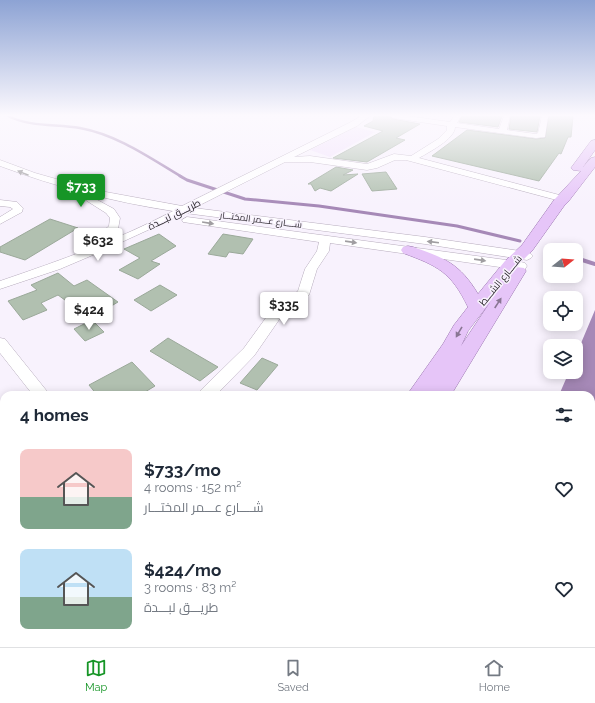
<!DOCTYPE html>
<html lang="en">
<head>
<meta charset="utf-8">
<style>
	:root { --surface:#fff; --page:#f6f6f7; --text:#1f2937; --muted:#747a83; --line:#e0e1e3; --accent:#169526 }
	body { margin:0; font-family:Raleway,Cairo,sans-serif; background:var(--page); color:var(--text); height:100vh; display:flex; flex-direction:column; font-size:15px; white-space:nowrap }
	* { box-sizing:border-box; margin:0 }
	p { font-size:13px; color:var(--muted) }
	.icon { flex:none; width:22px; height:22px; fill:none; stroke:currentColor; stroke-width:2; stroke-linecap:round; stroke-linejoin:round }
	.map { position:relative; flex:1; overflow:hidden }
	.side { position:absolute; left:0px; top:391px; width:595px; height:256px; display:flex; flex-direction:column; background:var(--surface); border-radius:12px 12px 0 0; box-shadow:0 2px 10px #0003 }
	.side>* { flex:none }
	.needle { width:26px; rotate:73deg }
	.fabs { position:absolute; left:543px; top:243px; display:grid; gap:8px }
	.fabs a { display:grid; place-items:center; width:40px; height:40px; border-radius:8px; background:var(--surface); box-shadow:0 2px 10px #0003; font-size:20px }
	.price { position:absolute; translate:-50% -34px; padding:0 9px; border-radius:4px; background:#fff; color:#222; font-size:13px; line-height:26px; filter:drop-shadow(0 1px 2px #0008) }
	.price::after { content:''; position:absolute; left:50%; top:24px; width:12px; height:9px; margin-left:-6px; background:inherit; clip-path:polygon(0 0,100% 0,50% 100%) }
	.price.on { background:var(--accent); color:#fff }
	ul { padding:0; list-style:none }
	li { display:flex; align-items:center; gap:12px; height:100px; padding:0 20px }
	li span { display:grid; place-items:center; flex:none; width:112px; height:80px; border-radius:8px; color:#555 }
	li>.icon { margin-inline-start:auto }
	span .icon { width:48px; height:48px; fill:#fffc; stroke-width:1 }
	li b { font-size:17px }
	h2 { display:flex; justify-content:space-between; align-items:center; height:48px; padding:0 20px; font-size:17px }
	.tabs { display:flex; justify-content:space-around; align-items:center; height:56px; border-top:1px solid var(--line); background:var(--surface); font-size:11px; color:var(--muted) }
	.tabs a { display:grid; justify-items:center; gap:2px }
	.tabs .on { color:var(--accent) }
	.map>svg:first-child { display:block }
	.built { fill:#f2e3fc }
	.water { fill:#a689b7 }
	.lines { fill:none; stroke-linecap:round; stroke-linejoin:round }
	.stream-far2 { stroke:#a689b7; stroke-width:2.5 }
	.stream-far1 { stroke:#a689b7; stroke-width:3 }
	.stream { stroke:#a689b7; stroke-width:4 }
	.building { fill:#b1c0b0; stroke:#9ba99a }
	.minor-casing { stroke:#b7acbd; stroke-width:1 }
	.major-casing { stroke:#9a75af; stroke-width:1 }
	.minor { fill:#fff; fill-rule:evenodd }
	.major { fill:#e6c5f8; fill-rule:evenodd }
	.oneway { fill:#a09ea1 }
	.oneway2 { fill:#897693 }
	.labels { text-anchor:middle; stroke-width:3; stroke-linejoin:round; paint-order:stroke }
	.far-street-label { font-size:9px; fill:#2c282e; stroke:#f8f2fd }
	.street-label { font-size:10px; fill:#2c282e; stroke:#f8f2fd }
</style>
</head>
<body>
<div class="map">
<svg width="595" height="647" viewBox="0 0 595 647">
	<rect width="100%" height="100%" fill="#f8f2fd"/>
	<polygon class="built" points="356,127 375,132 330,157 310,150"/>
	<polygon class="water" points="595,310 595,647 463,647 463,643 591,643 591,395 559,395 569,372 576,372 576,355"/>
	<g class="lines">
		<path class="stream-far2" d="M 8,116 C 30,127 56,124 80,128 C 118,135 150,158 182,177"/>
		<g class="stream-far1">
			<polyline points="180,176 187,180 245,199 319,206 457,226 520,241"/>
			<polyline points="548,250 550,250"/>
		</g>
		<polyline class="stream" points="576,258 595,264"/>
	</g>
	<g class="building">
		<polygon points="374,116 389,116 393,119 420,124 396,138 405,140 367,162 333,158 383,131 364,126 373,121"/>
		<polygon points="462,116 502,116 498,127 459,122"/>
		<polygon points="511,116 540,116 537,132 509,129"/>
		<polygon points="549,116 573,116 571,137 568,137 561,154 559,153 539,181 432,156 467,130 536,139 545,138"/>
		<polygon points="336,167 353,170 343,175 358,174 331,191 320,188 315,191 311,184 308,184"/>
		<polygon points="386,172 397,189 372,191 362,174"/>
		<polygon points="50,219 78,228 25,260 0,252 0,247"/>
		<polygon points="159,234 176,246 151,261 160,264 138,279 119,270 140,258 124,249"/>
		<polygon points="223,234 253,239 243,254 229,252 226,257 208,254"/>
		<polygon points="58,273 74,286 87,280 118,302 93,317 89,314 87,316 58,295 41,303 47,310 23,320 8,301 37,290 31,285"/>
		<polygon points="160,285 177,295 151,311 134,300"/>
		<polygon points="92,320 104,332 85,341 74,329"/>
		<polygon points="168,338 218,367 200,381 150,351"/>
		<polygon points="262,358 278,365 257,390 240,383"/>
		<polygon points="132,362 155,386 140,395 97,395 89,385"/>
	</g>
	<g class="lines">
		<defs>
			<g id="minor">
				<path d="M 361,116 L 370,116 L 357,126 L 294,157 L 310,156 L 367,164 L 394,154 L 411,156 L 438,139 L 447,130 L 447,126 L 393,118 L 390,116 L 407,116 L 450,122 L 454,116 L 461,116 L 457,123 L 499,129 L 504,116 L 510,116 L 507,130 L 536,134 L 538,133 L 542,116 L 548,116 L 545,137 L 536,138 L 455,127 C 455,139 429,152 419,158 L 567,197 L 569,199 L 564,202 L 406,160 L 395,160 L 377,168 L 367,170 L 310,162 L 285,162 L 194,208 L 425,237 L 527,252 L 531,254 L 533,256 L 531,258 L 527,260 L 425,244 L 185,213 L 100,252 L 60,269 L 0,289 L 0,281 C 59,261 118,240 173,211 C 114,202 56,187 0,166 L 0,160 L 35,173 L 95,190 L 182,206 L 351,122 Z"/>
				<polygon points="90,196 114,209 120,218 118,229 103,242 99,243 93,240 109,226 110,218 106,213 87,201 85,199 87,197"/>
				<polygon points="0,200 17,202 23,208 22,212 0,224 0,217 13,209 10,207 0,206"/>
				<polygon points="187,217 521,262 525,263 527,266 525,269 521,270 330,243 329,251 317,269 309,295 302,302 283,314 254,356 216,395 198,395 200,391 244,348 273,308 292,296 298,291 305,269 317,251 319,242 183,222 182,220"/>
				<polygon points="0,338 5,339 50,395 33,395 0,353"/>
				<polygon points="4,456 4,472 0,473 0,457"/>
			</g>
			<g id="major">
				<path d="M 595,140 L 595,150 L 583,167 L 591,158 L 595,157 L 595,167 L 568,202 L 564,206 L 532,251 L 516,267 L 524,268 L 526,271 L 451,395 L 429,395 L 431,393 L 429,395 L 407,395 L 443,344 L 454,325 L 468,307 C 451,272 438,266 403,253 L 401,250 L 403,247 L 408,246 L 413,247 C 445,258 460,264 478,294 L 505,261 L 522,245 L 554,200 L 581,171 L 573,170 L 571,168 L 591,141 ZM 491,301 L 461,346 L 468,331 Z"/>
				<polygon points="231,643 264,643 262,647 229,647"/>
				<polygon points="267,643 300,643 298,647 265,647"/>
			</g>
		</defs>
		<use href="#minor" class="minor-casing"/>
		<use href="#major" class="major-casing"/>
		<use href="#minor" class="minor"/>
		<use href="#major" class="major"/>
	</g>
	<defs><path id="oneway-solid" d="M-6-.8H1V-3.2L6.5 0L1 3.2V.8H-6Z"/></defs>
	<g class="oneway">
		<use href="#oneway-solid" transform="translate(23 173) rotate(-158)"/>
		<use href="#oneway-solid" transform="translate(208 223) rotate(9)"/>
		<use href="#oneway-solid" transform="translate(351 242) rotate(8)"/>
		<use href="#oneway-solid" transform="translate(433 242) rotate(-173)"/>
		<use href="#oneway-solid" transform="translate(480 260) rotate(8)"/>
	</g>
	<g class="oneway2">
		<use href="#oneway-solid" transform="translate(498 303) rotate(-57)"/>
		<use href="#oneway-solid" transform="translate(459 332) rotate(120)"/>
	</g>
	<linearGradient id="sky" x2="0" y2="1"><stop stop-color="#8da3d4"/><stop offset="0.56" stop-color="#fcf9fe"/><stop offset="1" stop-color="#fcf9fe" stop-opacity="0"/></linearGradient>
	<rect width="595" height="206" fill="url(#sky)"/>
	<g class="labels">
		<g class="far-street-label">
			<text transform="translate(261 220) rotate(7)" y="3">شــــارع عـــمر المختـــار</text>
		</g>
		<g class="street-label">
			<text transform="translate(174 214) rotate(-26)" y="4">طريـــق لبـــدة</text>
			<text transform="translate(500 280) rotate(-51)" y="4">شــــارع الشـــط</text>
		</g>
	</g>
</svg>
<div class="fabs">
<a><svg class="needle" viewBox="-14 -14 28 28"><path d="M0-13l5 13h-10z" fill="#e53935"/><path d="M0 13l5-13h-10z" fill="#747a83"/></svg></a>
<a><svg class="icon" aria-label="locate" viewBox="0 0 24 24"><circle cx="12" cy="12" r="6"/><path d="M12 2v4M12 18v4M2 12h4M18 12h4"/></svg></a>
<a><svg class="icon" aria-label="layers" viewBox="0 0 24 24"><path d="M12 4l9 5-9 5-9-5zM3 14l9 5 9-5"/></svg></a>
</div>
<b class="price on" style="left:81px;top:208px">$733</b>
<b class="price" style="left:98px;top:262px">$632</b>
<b class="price" style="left:284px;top:326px">$335</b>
<b class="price" style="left:89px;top:331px">$424</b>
<section class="side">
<h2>4 homes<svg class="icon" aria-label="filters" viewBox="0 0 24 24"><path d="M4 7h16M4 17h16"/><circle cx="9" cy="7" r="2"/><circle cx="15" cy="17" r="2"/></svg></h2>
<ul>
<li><span style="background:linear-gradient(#f6c9c9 60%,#7fa58c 0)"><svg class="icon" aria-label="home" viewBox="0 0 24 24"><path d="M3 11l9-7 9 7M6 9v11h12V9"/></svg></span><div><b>$733/mo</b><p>4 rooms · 152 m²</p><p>شــــارع عـــمر المختـــار</p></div><svg class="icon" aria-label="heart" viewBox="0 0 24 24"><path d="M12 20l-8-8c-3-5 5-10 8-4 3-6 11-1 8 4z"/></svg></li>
<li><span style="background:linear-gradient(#bfe0f5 60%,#7fa58c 0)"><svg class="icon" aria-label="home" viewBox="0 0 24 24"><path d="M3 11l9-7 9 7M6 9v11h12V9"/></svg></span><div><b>$424/mo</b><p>3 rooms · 83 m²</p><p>طريـــق لبـــدة</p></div><svg class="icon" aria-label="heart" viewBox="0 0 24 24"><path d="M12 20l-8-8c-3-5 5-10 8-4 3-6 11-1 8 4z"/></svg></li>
</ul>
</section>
</div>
<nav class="tabs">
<a class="on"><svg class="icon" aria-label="map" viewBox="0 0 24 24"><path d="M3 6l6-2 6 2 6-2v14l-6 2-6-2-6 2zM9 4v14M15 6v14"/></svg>Map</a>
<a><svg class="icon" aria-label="saved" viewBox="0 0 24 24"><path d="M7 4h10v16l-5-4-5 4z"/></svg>Saved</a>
<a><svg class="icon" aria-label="home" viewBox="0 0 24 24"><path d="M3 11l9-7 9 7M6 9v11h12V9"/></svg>Home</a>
</nav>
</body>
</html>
